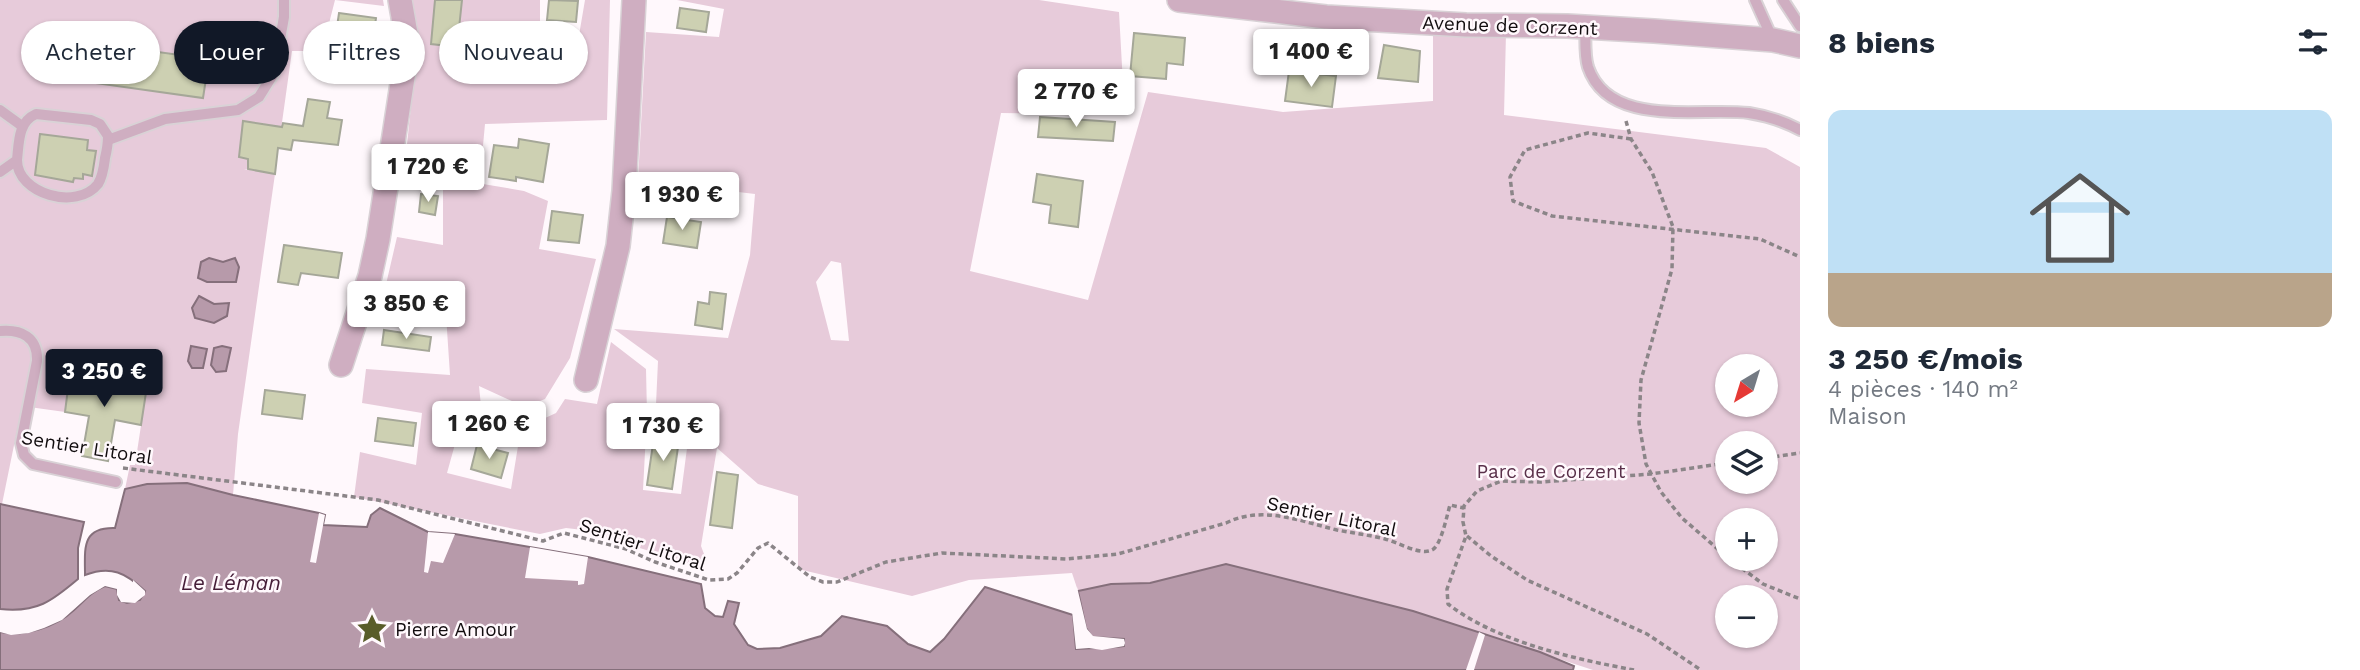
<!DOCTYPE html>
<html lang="fr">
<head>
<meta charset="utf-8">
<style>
	:root { --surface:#fff; --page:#f6f6f7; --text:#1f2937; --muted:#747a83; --line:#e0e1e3; --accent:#111827 }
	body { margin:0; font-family:"Work Sans",sans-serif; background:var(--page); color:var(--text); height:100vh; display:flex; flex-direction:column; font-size:26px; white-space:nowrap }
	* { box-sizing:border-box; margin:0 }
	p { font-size:23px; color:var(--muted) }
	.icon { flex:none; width:38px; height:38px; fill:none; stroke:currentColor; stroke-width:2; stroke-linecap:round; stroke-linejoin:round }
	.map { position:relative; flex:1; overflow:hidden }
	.side { display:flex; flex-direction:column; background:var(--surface); width:560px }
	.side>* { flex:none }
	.banner { position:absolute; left:21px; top:21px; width:665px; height:63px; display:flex; gap:14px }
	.needle { width:46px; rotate:218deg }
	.fabs { position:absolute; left:1715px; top:354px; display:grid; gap:14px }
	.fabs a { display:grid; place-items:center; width:63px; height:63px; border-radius:50%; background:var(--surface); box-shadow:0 2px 5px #0004; font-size:35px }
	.price { position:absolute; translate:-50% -60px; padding:0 16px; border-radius:7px; background:#fff; color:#222; font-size:23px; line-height:46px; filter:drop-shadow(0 2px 4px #0008) }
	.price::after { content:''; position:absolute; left:50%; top:42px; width:21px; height:16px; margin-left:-10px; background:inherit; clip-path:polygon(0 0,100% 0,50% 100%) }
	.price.active { background:var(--accent); color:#fff }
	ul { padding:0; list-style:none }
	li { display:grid; align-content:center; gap:14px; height:371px; padding:0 28px }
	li+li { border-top:2px solid var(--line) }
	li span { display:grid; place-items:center; height:217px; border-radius:14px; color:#555 }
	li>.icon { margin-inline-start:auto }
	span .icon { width:126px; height:126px; fill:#fffc; stroke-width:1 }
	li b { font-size:30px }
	h2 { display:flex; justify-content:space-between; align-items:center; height:84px; padding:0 28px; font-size:30px }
	.chip { padding:0 24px; border-radius:32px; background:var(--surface); box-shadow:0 2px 5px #0004; font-size:24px; line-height:63px }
	.chip.active { background:var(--accent); color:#fff }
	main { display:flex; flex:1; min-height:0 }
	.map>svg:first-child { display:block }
	.green { fill:#e7cbda; fill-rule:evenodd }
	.water { fill:#b79aaa; stroke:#856f7b; stroke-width:2 }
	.pier { fill:#fff8fc }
	.building { fill:#cdd0b2; stroke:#a5a798; stroke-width:2 }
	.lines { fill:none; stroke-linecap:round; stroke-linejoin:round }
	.lane-casing { stroke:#d9d2d6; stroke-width:14 }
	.street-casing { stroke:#d9d2d6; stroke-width:26 }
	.path { stroke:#8b8588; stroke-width:3.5; stroke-dasharray:5 3.5; stroke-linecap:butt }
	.lane { stroke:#cfaec1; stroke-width:10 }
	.street { stroke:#cfaec1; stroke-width:23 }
	.labels { text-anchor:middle; stroke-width:5; stroke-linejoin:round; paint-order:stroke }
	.street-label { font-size:19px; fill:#110c0e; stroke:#fff8fc }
	.park-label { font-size:19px; fill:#5a304a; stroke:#fff8fc }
	.poi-label { font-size:19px; fill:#110c0e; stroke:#fff8fc; text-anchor:start }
	.water-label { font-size:21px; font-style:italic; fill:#451d37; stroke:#fff8fc }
</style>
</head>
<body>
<main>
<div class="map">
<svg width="1800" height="670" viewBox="0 0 1800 670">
	<rect width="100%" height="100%" fill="#fff8fc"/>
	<g class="green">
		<path d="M 0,0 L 383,0 L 384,6 L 335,0 L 322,51 L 292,51 L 278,151 L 271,150 L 271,125 L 243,121 L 239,157 L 248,159 L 248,169 L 244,169 L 275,174 L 238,434 L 233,495 C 189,483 170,479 125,489 L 130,465 L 135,465 L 147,386 L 71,373 L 65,412 L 22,406 L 2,504 L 0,504 Z"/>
		<path d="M 409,0 L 540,0 L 540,25 L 577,47 L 585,0 L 610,0 L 607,120 L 485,124 L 481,167 L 483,184 L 524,191 L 548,201 L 539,249 L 596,259 L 570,358 L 545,399 L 525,407 L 479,386 L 483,426 L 462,419 L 447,473 L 511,489 L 519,440 L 530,425 L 556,413 L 565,399 L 597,404 L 611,342 L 646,369 L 647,414 L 643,490 L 681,494 L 689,433 L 655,426 L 658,361 L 614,329 L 728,338 L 750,255 L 755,194 L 638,180 L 646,32 L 719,37 L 724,9 L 677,0 L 1039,0 L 1119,12 L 1123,84 L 1118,115 L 1001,113 L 970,271 L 1088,300 L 1148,92 L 1283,112 L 1433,101 L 1433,29 L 1506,33 L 1504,115 L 1766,148 L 1800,167 L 1800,670 L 1593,670 L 1413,611 L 1226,564 L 1150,583 L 1111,584 L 1078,591 L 1072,573 L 969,580 L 912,596 L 798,569 L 798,496 L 758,484 L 717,448 L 701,546 L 704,554 L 703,568 L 583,530 L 566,528 L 540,534 L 354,497 L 360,452 L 416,465 L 422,413 L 362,403 L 366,369 L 450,375 L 446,315 L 381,306 L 397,237 L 443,245 L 443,187 L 405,163 L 414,78 ZM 831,261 L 841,263 L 849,341 L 831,340 L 816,282 ZM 1727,366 L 1766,366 L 1766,404 L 1727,404 ZM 1727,443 L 1766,443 L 1766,481 L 1727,481 ZM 1727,520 L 1766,520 L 1766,558 L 1727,558 ZM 1727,597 L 1766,597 L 1766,635 L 1727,635 Z"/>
	</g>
	<g class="water">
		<polygon points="209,258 223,262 235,258 239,267 236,282 207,282 198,278 201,262"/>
		<polygon points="199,296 214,304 229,303 227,316 214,323 195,318 192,308"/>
		<polygon points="191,346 207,349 203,368 192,368 188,361"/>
		<polygon points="222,346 231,348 226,371 216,372 211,365 214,348"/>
		<path d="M 187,483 L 233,495 L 319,513 L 325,515 L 323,525 L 367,527 L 371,515 L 380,508 L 428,532 L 455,534 L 588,557 L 701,584 L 705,608 L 715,616 L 723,617 L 728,601 L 739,603 L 734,624 L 748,645 L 757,649 L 780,648 L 821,636 L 842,616 L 887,626 L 908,644 L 930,652 L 944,639 L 985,587 L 1073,615 L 1076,649 C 1092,647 1107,649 1124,646 L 1124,639 L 1092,637 L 1086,628 L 1078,591 L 1111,584 L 1150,583 L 1226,564 L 1413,611 L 1540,652 L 1574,666 L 1573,670 L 0,670 L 0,632 C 24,637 56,627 74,610 C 84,601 92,591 105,586 L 117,589 L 119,600 L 127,603 L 140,600 L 145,591 C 126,573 111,565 85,575 C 85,549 81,527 115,528 L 125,489 L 147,484 Z"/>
		<path d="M 0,504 L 84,522 L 78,548 L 78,579 C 52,601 37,613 0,609 Z"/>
	</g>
	<g class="pier">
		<polygon points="319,513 325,515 316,563 310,562"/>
		<polygon points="428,532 455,534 443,563 431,561 428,573 424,572"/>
		<polygon points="530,547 588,557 584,584 578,585 578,581 525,578"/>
		<polygon points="133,580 145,591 145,595 135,603 121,602 117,595 117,589 105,586 90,595 62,620 44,628 29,633 11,635 0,632 0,629 11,631 28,629 60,617 88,593 104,582 120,586 123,599 134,599 142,592 133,584"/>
		<polygon points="1077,587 1087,629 1093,636 1124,639 1125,643 1124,646 1102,650 1089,648 1076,649 1072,611 1077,615 1079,646 1090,644 1102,646 1121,643 1089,639 1083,629 1075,591"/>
		<polygon points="1479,632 1485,635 1474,670 1466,670"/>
	</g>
	<g class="building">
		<polygon points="435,0 462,0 457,47 431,44"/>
		<polygon points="549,0 578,1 576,22 547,20"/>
		<polygon points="680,8 709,12 706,32 677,28"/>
		<polygon points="339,13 376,18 371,55 334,47"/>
		<polygon points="1134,33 1185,38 1183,65 1167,63 1166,79 1130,76"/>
		<polygon points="100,44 209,59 203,98 95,83"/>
		<polygon points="1384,45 1420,51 1418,82 1378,78"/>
		<polygon points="1289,71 1336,76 1332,107 1285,101"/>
		<polygon points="308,99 330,102 327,118 342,120 338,145 293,140 291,150 278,148 275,174 248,169 248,159 239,157 243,121 282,127 283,123 303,126"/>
		<polygon points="1040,117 1115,122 1113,141 1038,137"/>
		<polygon points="40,134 88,140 87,150 96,151 92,176 83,174 83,179 74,178 73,182 35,175"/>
		<polygon points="519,139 549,144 543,182 516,177 516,181 489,177 494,145 518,148"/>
		<polygon points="1037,174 1083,181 1078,227 1049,223 1051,205 1033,202"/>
		<polygon points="421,194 438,196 435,215 419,212"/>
		<polygon points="552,211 583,215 579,243 548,240"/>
		<polygon points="667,217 701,222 697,248 663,243"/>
		<polygon points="284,245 342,253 338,278 301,273 298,285 278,282"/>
		<polygon points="710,292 726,294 722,329 695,325 698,302 709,304"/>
		<polygon points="384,330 431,337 429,351 382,345"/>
		<polygon points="70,373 147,386 141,425 115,420 108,461 82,456 89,416 65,412"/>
		<polygon points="265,390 305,395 302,419 262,414"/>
		<polygon points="378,418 416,423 413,446 375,441"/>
		<polygon points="654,437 679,440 672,489 647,485"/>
		<polygon points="477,445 508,453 501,478 471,469"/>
		<polygon points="717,472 738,475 732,528 710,525"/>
	</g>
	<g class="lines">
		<defs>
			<g id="lane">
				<polyline points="1755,0 1773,40"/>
				<polyline points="1783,0 1800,26"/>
				<path d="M 1585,24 C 1586,38 1584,54 1588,67 C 1609,129 1700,107 1749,113 C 1767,116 1784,121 1800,130"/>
				<polyline points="0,110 22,126"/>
				<polyline points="108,140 165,119 238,110 259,97 274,73 284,17 284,0"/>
				<path d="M 0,172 L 17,160 C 19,142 18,122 36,114 L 91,120 L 100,124 L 108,136 C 108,143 107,150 105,158 C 104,166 103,176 98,184 C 77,211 17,194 17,160"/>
				<path d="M 0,331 C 21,329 38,337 37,361 L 21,443 L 24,455 L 33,464 L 116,482"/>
			</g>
			<g id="street">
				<polyline points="1179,0 1326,17 1466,25 1567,26 1654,31 1773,40 1800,46"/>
				<polyline points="341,365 370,276 378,239 408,45 400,0"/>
				<polyline points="586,380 618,246 624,191 634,0"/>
			</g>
		</defs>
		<use href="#lane" class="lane-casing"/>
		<use href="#street" class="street-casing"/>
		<g class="path">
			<polyline points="1626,121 1631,139 1652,172 1673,227 1672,269 1641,380 1639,423 1646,464 1661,492 1682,518 1727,557"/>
			<polyline points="1631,139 1588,133 1525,150 1510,177 1513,201 1552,216 1760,239 1800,257"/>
			<polyline points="1766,458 1800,453"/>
			<path d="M 123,468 L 378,500 L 543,541 L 564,533 L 626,549 L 655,562 L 709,580 L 728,579 L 737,573 L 758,548 L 768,543 L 810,577 L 823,582 L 837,582 L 886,562 L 942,553 L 1067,559 L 1118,554 L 1226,523 C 1262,505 1300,521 1337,530 C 1353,533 1369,535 1385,539 C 1398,542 1420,556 1432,550 C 1441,546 1447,515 1450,505 L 1464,508"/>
			<polyline points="1467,536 1491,556 1527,580 1647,634 1701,670"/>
			<polyline points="1728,558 1763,584 1800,599"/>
			<path d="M 1634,670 C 1575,659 1497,642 1448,604 L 1447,589 L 1466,536 L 1463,522 L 1464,506 L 1477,491 L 1501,481 L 1541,482 L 1651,474 L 1727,463"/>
		</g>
		<use href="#lane" class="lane"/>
		<use href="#street" class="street"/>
	</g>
	<defs>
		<symbol id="sight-bare" viewBox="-9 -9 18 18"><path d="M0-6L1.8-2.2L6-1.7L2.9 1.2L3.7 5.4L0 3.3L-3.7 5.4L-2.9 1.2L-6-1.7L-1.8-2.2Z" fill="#595c29" stroke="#fff8fc" stroke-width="2.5" paint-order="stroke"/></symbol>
	</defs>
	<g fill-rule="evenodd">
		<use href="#sight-bare" x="350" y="607" width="44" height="44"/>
	</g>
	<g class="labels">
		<g class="street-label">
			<text transform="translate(1510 25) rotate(2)" y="7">Avenue de Corzent</text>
			<text transform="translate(87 447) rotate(9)" y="7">Sentier Litoral</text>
			<text transform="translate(1332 516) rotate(12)" y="7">Sentier Litoral</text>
			<text transform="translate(643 544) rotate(18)" y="7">Sentier Litoral</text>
		</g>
		<g class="park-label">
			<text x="1551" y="478">Parc de Corzent</text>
		</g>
		<g class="poi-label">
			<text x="395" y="636">Pierre Amour</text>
		</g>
		<g class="water-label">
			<text x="231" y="590">Le Léman</text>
		</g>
	</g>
</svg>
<div class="fabs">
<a><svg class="needle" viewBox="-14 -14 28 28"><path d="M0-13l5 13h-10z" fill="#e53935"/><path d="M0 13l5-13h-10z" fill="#747a83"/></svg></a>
<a><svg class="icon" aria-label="layers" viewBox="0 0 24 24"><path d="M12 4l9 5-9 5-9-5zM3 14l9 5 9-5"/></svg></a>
<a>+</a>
<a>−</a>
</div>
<b class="price" style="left:1311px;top:89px">1 400 €</b>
<b class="price" style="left:1076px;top:129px">2 770 €</b>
<b class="price" style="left:428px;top:204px">1 720 €</b>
<b class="price" style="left:682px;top:232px">1 930 €</b>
<b class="price" style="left:406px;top:341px">3 850 €</b>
<b class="price active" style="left:104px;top:409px">3 250 €</b>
<b class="price" style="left:489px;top:461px">1 260 €</b>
<b class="price" style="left:663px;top:463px">1 730 €</b>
<div class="banner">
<a class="chip">Acheter</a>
<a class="chip active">Louer</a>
<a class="chip">Filtres</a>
<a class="chip">Nouveau</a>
</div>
</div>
<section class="side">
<h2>8 biens<svg class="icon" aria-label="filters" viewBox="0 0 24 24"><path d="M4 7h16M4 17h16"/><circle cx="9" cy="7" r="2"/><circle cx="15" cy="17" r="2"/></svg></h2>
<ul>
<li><span style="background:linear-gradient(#bfe0f5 75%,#b9a48a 0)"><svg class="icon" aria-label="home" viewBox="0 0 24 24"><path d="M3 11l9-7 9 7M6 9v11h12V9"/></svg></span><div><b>3 250 €/mois</b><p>4 pièces · 140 m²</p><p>Maison</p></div></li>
</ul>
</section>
</main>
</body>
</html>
